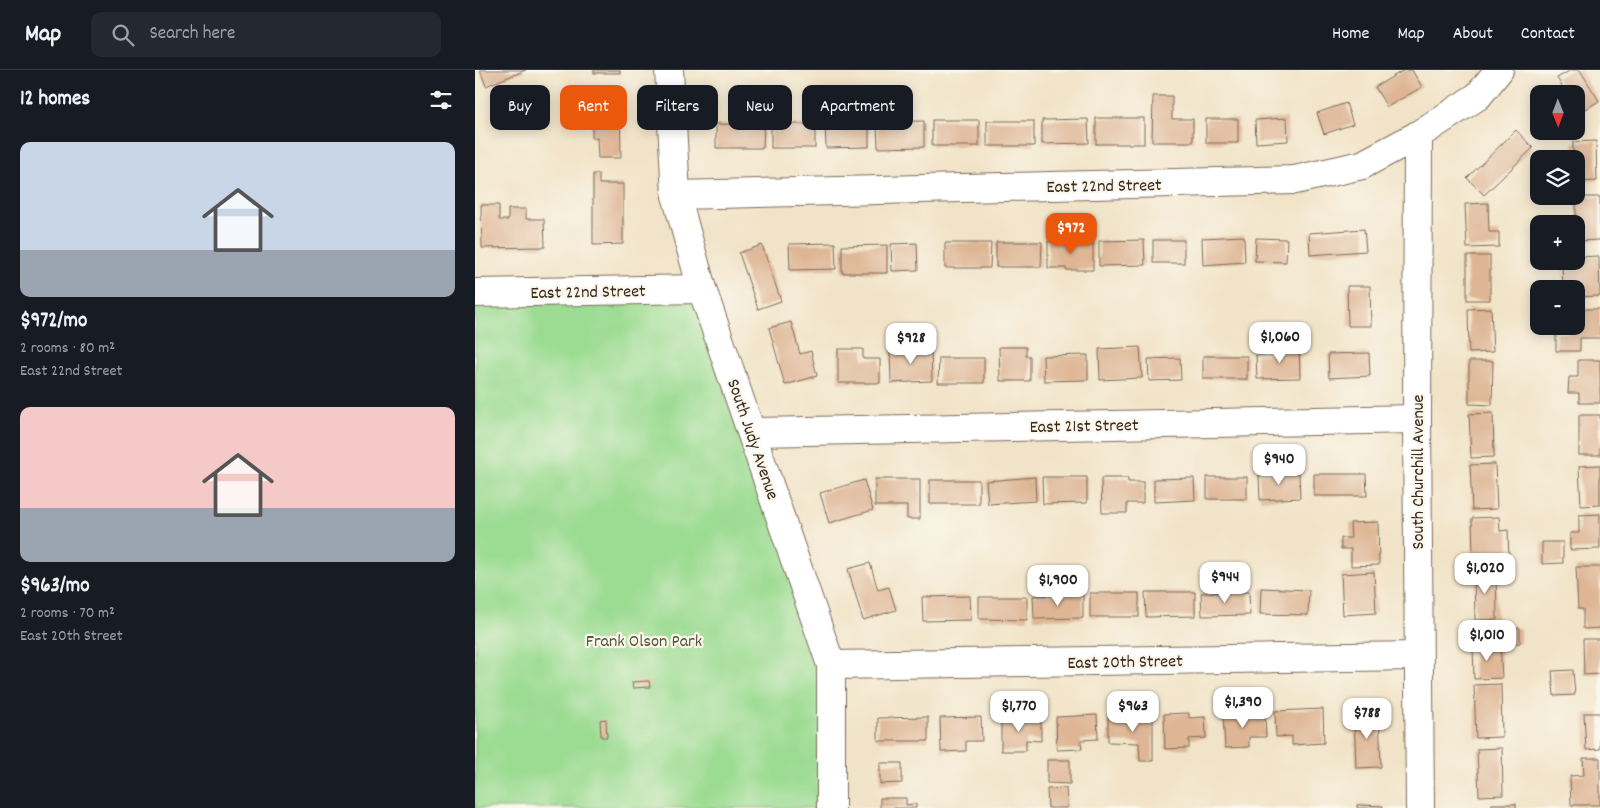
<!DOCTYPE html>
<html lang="en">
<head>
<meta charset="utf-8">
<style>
	:root { --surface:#171b24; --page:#242831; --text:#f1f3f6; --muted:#9ea1a6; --line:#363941; --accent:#ea580c }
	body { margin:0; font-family:Dekko,sans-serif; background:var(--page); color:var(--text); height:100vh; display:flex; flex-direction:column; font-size:19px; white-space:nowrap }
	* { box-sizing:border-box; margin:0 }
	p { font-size:16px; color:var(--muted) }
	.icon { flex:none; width:28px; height:28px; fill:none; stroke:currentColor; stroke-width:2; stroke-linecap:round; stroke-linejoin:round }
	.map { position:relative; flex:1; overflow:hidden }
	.panel { display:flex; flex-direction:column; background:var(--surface); width:475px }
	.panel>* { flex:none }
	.hud { position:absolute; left:15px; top:15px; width:475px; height:45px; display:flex; gap:10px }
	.needle { width:32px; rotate:179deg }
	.controls { position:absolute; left:1055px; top:15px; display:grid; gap:10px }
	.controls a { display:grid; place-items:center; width:55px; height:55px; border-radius:10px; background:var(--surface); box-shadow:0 2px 12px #0003; font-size:25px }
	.price { position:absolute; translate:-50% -42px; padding:0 11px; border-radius:10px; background:#fff; color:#222; font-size:16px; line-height:32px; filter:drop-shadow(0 1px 2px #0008) }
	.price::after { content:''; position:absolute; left:50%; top:30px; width:15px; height:11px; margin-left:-8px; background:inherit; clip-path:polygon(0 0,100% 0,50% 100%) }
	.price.on { background:var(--accent); color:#fff }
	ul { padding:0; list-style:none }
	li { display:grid; align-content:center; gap:10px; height:265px; padding:0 20px }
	li span { display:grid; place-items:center; height:155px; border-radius:10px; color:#555 }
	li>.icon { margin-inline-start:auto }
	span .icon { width:90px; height:90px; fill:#fffc; stroke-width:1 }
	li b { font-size:21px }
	h2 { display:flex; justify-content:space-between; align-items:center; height:60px; padding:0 20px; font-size:21px }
	.tag { padding:0 18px; border-radius:10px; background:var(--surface); box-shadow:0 2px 12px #0003; font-size:18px; line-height:45px }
	.tag.on { background:var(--accent); color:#fff }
	header { display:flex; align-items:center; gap:30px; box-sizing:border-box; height:70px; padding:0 25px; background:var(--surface); border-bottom:1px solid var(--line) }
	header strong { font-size:24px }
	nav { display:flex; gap:28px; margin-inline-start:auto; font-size:18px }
	.search { width:350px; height:45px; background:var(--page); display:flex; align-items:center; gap:12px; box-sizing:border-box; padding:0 18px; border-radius:10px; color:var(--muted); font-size:19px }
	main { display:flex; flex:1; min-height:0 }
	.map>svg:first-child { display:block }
	.green { fill:#9bdb92; stroke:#6b8258 }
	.building { fill:#deb695 }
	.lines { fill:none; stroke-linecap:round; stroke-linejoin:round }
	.minor-casing { stroke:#7b6b59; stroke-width:30 }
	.minor { stroke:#fff; stroke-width:28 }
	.labels { text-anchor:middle; stroke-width:4.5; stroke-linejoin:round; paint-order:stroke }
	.street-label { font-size:18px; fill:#3b2a1e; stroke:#fbf7ec }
	.park-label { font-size:18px; fill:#53563b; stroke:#fbf7ec }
</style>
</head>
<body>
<header>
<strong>Map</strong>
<div class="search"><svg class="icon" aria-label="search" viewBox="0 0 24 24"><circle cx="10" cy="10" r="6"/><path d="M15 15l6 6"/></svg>Search here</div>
<nav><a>Home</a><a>Map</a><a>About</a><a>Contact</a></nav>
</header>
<main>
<section class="panel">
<h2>12 homes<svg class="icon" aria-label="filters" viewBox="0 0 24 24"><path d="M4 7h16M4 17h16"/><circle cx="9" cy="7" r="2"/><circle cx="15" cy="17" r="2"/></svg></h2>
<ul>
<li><span style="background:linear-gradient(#c9d6e8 70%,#9aa5b1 0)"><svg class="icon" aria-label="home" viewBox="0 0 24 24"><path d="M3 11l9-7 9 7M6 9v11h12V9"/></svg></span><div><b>$972/mo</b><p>2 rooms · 80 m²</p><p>East 22nd Street</p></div></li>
<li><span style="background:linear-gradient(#f6c9c9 65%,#9aa5b1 0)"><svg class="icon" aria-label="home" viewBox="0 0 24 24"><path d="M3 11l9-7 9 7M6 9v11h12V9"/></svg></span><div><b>$963/mo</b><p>2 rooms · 70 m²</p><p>East 20th Street</p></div></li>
</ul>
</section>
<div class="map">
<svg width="1125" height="738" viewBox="0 0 1125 738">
	<rect width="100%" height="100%" fill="#fbf7ec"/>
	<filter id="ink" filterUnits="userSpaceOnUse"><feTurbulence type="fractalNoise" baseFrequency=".02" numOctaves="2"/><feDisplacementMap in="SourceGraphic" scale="10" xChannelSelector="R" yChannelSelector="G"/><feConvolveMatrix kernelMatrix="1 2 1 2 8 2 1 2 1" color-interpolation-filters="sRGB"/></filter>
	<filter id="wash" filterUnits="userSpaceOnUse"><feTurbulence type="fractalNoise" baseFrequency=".0096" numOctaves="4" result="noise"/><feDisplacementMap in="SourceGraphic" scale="20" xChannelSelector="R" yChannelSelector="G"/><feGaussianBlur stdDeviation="1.12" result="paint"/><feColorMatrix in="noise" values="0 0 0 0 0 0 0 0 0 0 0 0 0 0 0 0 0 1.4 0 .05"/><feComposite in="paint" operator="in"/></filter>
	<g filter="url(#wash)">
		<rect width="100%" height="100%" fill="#f1e3c7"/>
		<polygon class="green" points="227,219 356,595 358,738 0,738 0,223"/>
		<g id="blocks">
			<g class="building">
				<polygon points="5,0 51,0 11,16"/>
				<rect x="119" y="0" width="26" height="3"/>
				<polygon points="929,0 937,0 947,17 912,37 900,17"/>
				<polygon points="1096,0 1105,0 1124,31 1104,43 1101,39 1101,24 1092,24 1082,8"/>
				<polygon points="678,26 697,26 697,49 718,49 718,72 677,72"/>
				<polygon points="117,30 145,30 146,88 123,88 122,68 117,68"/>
				<polygon points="871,33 878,54 849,64 842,43"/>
				<rect x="621" y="48" width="48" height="26"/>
				<polygon points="812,48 813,71 781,73 780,50"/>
				<polygon points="613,49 614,73 567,74 567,50"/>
				<rect x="731" y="49" width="32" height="24"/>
				<rect x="457" y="50" width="47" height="26"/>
				<polygon points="394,51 394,77 351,78 350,52"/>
				<polygon points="449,51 449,77 403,78 402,52"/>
				<rect x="512" y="51" width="47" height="25"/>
				<polygon points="241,54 289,55 288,78 241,78"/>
				<rect x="296" y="54" width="44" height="24"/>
				<polygon points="1041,60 1058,78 1009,125 992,108"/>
				<polygon points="1121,71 1122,111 1101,112 1101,89 1098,89 1098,72"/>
				<polygon points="118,104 124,104 124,114 148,114 148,174 118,175"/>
				<polygon points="1101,127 1125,127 1125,170 1101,171"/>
				<polygon points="1013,133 1014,162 1024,162 1024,177 992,178 990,134"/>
				<polygon points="6,135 24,135 24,150 33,150 33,139 51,139 51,149 69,149 70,177 7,178"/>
				<polygon points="889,159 891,181 835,185 834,163"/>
				<polygon points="769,166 770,192 728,195 727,168"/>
				<polygon points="781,168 812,169 811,192 780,191"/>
				<polygon points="669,170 670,195 624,196 624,171"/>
				<rect x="678" y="170" width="31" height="23"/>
				<polygon points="573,171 618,172 618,200 591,200 591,198 573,198"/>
				<polygon points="521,172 567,172 566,197 521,197"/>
				<polygon points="360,173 361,199 315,200 314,174"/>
				<polygon points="442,173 443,200 417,201 416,174"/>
				<polygon points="470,173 516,173 515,198 470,198"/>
				<polygon points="287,175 306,231 283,239 264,183"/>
				<polygon points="412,175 412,203 367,203 367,176"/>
				<rect x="992" y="186" width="23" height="44"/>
				<polygon points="1124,186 1125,226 1101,227 1101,219 1088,219 1087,191 1101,191 1101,187"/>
				<polygon points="872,216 895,216 896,256 873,256"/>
				<polygon points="1016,238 1018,282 994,283 993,239"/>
				<polygon points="1102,239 1125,239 1125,268 1105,268 1105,281 1081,281 1081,263 1102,263"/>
				<polygon points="316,252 325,284 336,281 342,306 310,315 294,258"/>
				<polygon points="824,274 825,308 782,309 781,285 803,284 803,275"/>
				<polygon points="524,277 551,277 551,286 555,286 555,311 525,311"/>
				<polygon points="665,277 667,308 625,310 624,279"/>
				<polygon points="456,278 457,311 416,313 415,279"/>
				<polygon points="363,279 388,279 388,289 405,289 405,313 363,313"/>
				<polygon points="894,283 895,306 854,308 853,284"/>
				<polygon points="613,285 613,310 569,311 568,286"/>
				<rect x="728" y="286" width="44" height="23"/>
				<polygon points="464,288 509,288 509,313 463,313"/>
				<polygon points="705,288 706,310 674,311 673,289"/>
				<polygon points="1103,290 1125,290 1125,333 1104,333 1104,323 1093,323 1094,307 1103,307"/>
				<polygon points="994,291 1018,291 1017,335 994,334"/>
				<polygon points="1018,343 1019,387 996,388 994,344"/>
				<rect x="1104" y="345" width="21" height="40"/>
				<polygon points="1020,394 1022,439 997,440 995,395"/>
				<polygon points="1125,395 1125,435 1106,436 1104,396"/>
				<polygon points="824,403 825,428 785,430 784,405"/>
				<polygon points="839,404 891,404 892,426 839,426"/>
				<polygon points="560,407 561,431 513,434 511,411"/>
				<polygon points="567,407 612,407 612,433 568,434"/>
				<rect x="732" y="407" width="40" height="22"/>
				<polygon points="626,408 653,408 653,412 668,412 668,433 652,433 652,443 627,443"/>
				<polygon points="719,408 720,430 679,432 679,409"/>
				<polygon points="400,409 445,409 445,449 432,449 432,436 400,436"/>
				<polygon points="389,410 398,440 354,453 345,423"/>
				<rect x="455" y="410" width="49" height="24"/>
				<polygon points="1125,444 1125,479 1095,480 1095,463 1104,463 1104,445"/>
				<polygon points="1024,447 1025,461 1033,460 1034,489 998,490 997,448"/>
				<polygon points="903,452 904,495 876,496 876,479 866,479 866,468 876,468 875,453"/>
				<polygon points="1067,472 1088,472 1088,493 1067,494"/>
				<polygon points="395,493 403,520 414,517 421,540 388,550 373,499"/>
				<polygon points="1101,497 1125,497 1125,558 1108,559 1108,539 1103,539"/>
				<polygon points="999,499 1021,499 1022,550 1000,550"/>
				<polygon points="899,502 901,543 868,545 866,504"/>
				<polygon points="786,518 834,520 833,545 785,544"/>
				<polygon points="670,522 720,522 720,546 671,547"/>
				<polygon points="774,522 775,545 727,546 726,523"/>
				<rect x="615" y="523" width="49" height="24"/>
				<polygon points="608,524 608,548 559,549 558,526"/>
				<polygon points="495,526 496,550 448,551 447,527"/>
				<polygon points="504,527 552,527 552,550 504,549"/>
				<polygon points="1032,558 1045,558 1045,573 1032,574"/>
				<polygon points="1108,569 1125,569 1125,604 1109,605"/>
				<polygon points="1025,574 1027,608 999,609 998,575"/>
				<polygon points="1098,600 1100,625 1079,626 1077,601"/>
				<polygon points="174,611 175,617 158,618 157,612"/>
				<polygon points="1026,614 1027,667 1001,668 999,615"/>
				<polygon points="848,639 849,673 817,675 817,666 801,667 800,641"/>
				<polygon points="714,643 714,648 730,647 731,668 714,669 714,678 690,679 689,644"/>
				<polygon points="790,643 791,667 774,667 774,677 750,678 748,644"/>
				<polygon points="904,643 906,697 881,698 879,644"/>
				<polygon points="1109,643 1125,643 1125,679 1111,680"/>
				<polygon points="622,645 623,669 606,670 607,679 582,680 581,647"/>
				<polygon points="633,646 678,646 678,691 665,691 664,673 633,672"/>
				<polygon points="453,647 453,671 403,671 403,648"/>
				<polygon points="506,647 507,671 491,671 491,681 466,682 465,648"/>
				<polygon points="526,647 566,648 566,671 551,670 551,681 526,681"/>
				<polygon points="131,649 132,667 126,667 125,650"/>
				<polygon points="1027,678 1028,725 1004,726 1002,679"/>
				<polygon points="1108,688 1125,688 1125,735 1096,735 1095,706 1109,705"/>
				<polygon points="572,690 595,690 595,714 572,713"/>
				<polygon points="405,693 427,693 427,713 405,714"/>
				<polygon points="591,718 592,738 573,738 572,719"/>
				<polygon points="405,728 431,728 431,735 441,734 441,738 405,738"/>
				<rect x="1017" y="734" width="24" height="4"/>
				<polygon points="882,735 908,736 908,738 882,738"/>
			</g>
		</g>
	</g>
	<g filter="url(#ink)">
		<use href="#blocks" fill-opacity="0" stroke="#7b6b59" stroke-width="1"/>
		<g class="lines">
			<defs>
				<g id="minor">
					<polyline points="194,0 201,125 227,219 356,595 356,738"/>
					<polyline points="943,65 942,349 945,738"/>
					<polyline points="201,125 820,110 887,95 943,65 1003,26 1024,0"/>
					<polyline points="0,223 227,219"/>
					<polyline points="277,362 942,349"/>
					<polyline points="356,595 943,586"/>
				</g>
			</defs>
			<use href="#minor" class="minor-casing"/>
			<use href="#minor" class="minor"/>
		</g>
	</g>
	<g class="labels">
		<g class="street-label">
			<text transform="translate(629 115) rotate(-1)" y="6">East 22nd Street</text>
			<text transform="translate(113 221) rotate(-1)" y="6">East 22nd Street</text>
			<text transform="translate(609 355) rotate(-1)" y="6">East 21st Street</text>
			<text transform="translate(279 369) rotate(71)" y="6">South Judy Avenue</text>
			<text transform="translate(942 402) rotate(-90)" y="6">South Churchill Avenue</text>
			<text transform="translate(650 591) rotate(-1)" y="6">East 20th Street</text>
		</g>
		<g class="park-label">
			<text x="169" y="576">Frank Olson Park</text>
		</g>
	</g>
</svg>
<div class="controls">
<a><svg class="needle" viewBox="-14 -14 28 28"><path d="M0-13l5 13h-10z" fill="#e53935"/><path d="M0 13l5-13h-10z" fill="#9ea1a6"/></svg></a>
<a><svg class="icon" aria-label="layers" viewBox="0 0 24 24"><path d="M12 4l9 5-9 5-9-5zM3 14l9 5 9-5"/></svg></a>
<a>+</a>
<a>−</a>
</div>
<b class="price on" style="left:596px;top:185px">$972</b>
<b class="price" style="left:805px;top:294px">$1,060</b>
<b class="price" style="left:436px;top:295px">$928</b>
<b class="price" style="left:804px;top:416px">$940</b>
<b class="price" style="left:1010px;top:525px">$1,020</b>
<b class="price" style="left:750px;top:534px">$944</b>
<b class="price" style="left:583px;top:537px">$1,900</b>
<b class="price" style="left:1012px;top:592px">$1,010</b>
<b class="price" style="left:768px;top:659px">$1,390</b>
<b class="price" style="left:544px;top:663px">$1,770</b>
<b class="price" style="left:658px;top:663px">$963</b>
<b class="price" style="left:892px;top:670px">$788</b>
<div class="hud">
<a class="tag">Buy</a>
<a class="tag on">Rent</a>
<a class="tag">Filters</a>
<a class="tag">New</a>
<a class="tag">Apartment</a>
</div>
</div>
</main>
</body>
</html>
